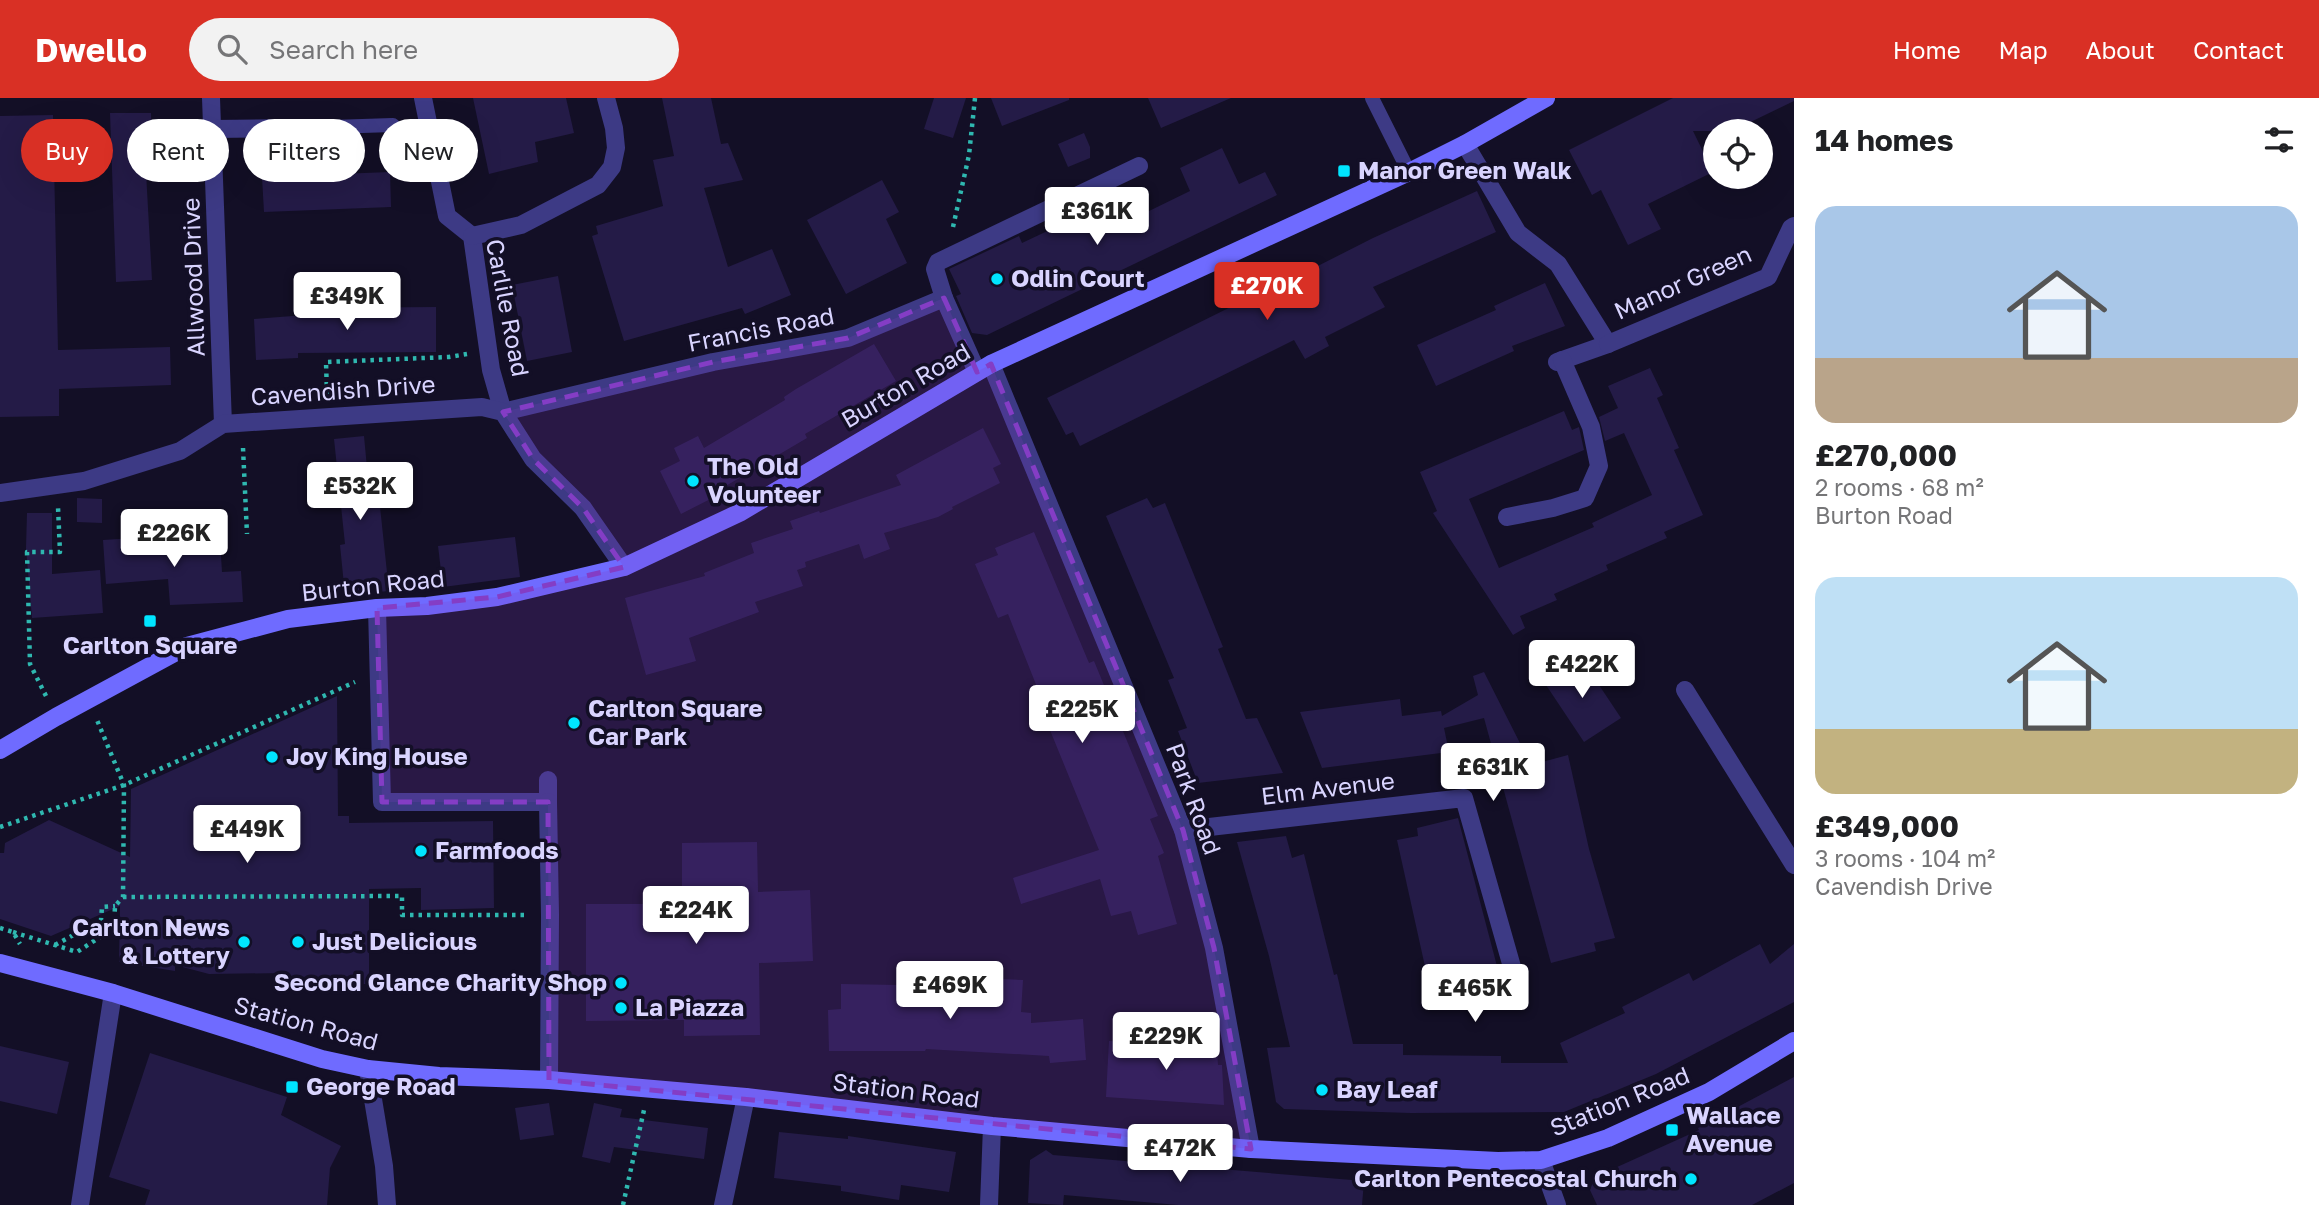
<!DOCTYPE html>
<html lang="en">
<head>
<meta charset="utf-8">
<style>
	:root { --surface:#fff; --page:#f2f2f2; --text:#202124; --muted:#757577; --accent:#d93025 }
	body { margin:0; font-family:"Golos Text",sans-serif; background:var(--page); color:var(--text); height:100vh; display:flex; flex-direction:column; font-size:26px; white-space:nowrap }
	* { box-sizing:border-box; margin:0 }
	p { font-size:23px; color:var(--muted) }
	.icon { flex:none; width:38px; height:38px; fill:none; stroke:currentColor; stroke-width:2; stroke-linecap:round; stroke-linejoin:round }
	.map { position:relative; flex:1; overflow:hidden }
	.side { display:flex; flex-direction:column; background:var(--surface); width:525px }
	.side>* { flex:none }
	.hud { position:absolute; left:21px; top:21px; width:665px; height:63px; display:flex; gap:14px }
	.tools { position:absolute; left:1703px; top:21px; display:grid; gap:14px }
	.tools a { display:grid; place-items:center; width:70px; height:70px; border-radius:50%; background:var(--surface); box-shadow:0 7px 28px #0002; font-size:35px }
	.price { position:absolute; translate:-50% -60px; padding:0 16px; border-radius:7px; background:#fff; color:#222; font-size:23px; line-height:46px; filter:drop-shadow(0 2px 4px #0008) }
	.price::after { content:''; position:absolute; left:50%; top:42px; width:21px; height:16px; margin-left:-10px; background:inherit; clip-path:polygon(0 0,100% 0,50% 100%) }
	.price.selected { background:var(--accent); color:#fff }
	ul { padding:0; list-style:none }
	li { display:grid; align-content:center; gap:14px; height:371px; padding:0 21px }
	li span { display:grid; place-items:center; height:217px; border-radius:21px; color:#555 }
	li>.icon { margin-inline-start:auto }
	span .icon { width:126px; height:126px; fill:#fffc; stroke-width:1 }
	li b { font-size:30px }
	h2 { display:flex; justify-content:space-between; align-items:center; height:84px; padding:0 21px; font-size:30px }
	.tag { padding:0 24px; border-radius:32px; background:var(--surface); box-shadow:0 7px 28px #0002; font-size:24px; line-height:63px }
	.tag.selected { background:var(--accent); color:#fff }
	header { display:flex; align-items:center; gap:42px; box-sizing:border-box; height:98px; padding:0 35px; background:var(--accent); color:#fff }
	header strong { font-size:33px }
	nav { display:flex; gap:38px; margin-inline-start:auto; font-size:24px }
	.search { width:490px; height:63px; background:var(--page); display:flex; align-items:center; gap:18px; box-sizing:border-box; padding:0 24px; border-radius:38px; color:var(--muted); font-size:26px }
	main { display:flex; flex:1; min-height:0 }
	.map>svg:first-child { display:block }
	.building { fill:#241b47 }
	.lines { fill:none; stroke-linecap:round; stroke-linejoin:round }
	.path { stroke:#2fb8b0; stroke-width:4.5; stroke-dasharray:3.5 5; stroke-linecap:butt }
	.lane { stroke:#3d3a85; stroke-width:14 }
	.street { stroke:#3d3a85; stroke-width:18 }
	.secondary { stroke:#6f6bff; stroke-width:18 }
	.marked { fill:#843dc5; fill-opacity:0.2; stroke:#843dc5; stroke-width:5; stroke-dasharray:14 9; stroke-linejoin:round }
	.poi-dot { fill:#00e5ff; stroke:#130f26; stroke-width:2.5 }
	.labels { text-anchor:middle; stroke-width:7; stroke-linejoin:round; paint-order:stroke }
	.poi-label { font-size:24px; font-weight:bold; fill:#d9d4ff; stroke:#130f26; text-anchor:start }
	.street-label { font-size:24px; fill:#d9d4ff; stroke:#130f26 }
</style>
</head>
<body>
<header>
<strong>Dwello</strong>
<div class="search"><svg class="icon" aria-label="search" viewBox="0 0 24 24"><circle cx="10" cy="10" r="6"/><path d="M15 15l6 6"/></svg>Search here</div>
<nav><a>Home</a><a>Map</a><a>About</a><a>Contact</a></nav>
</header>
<main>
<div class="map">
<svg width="1794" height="1107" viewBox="0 0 1794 1107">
	<rect width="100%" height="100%" fill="#130f26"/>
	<g class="building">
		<polygon points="473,0 566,0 574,35 535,44 538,64 489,76"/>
		<polygon points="662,0 711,0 721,46 728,45 743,82 704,90 728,169 772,151 791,197 745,216 742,210 624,243 592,138 598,136 596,128 663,108 653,62 674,58"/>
		<polygon points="934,0 966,0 953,40 924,31"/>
		<polygon points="991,0 1069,0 1069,2 1002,28"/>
		<polygon points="1148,0 1231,0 1161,30"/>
		<polygon points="1673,0 1794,0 1794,3 1732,33 1693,33 1713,74 1648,106 1661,131 1628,147 1601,92 1592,97 1569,52"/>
		<polygon points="110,15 151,15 152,56 145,56 152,182 116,184"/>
		<polygon points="53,17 58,252 170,249 171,287 59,291 59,318 0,319 0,18"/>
		<polygon points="1084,35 1090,49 1090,60 1068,69 1058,46"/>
		<polygon points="1222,50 1239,86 1265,74 1277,97 987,237 972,235 956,198 961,196 949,171 1019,138 1022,145 1094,111 1106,134 1190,93 1180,70"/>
		<polygon points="390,74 391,109 264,114 262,79"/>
		<polygon points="882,82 899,114 886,121 907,165 846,196 807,122"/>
		<polygon points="1477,93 1496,134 1373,189 1385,209 1325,239 1329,248 1305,261 1294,242 1080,348 1073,334 1066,337 1047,300 1301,174 1302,176 1373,140"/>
		<polygon points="558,178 572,254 527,263 512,187"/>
		<polygon points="1545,185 1565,228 1512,248 1514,253 1436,288 1417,247 1496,212 1494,208"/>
		<polygon points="436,209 436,254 298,255 298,260 256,262 254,221 318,216 318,210"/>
		<polygon points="874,246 896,283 805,336 807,340 724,389 726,393 681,416 660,373 680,363 674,350 698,338 704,350 785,302 784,299 796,291"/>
		<polygon points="1650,270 1663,297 1657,300 1679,350 1674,352 1703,417 1664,434 1667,440 1606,467 1608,472 1554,496 1557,502 1520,518 1525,530 1513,537 1433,415 1437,413 1420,374 1564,313 1572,332 1579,329 1584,352 1469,401 1499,470 1594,429 1592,425 1652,397 1624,335 1605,343 1599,319 1618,310 1608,288"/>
		<polygon points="983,330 1001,366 993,370 1000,385 952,409 953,411 938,419 884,435 890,451 864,461 859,446 805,464 806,469 797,472 803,488 755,504 759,514 689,540 696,563 646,577 625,500 705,478 704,475 754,455 751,445 793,431 790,423 819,413 820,415 901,387 896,377"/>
		<polygon points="364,338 369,391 378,390 389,493 345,497 340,447 345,446 334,341"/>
		<polygon points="77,400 102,401 102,425 77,424"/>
		<polygon points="1147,400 1153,410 1165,405 1223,549 1218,551 1246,621 1257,620 1283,675 1198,685 1178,633 1187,630 1168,582 1174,580 1106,418"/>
		<polygon points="27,415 52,415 52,476 100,472 103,515 32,520 26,450"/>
		<polygon points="1034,434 1089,565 1094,563 1158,718 1150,721 1164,755 1158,758 1177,826 1138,837 1131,813 1111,818 1100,781 1021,806 1013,780 1099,752 1043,615 1036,595 1039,594 1008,516 998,520 975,466 998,457 995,450"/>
		<polygon points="150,439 150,446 220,442 222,474 241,473 243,504 170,507 168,481 106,486 103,442"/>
		<polygon points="515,439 520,479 443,489 438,448"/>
		<polygon points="1581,560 1621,620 1584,644 1544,584"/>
		<polygon points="1484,574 1531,667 1568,657 1589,751 1615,840 1594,845 1596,853 1551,865 1484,620 1444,630 1449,654 1322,670 1300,614 1400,601 1402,618 1441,613 1442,618 1478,597 1473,578"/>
		<polygon points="337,598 338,718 349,718 349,725 493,723 494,810 421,812 421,790 369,791 369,886 284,887 284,875 209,876 175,867 175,873 119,864 120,808 51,838 0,821 0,755 4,755 5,745 49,722 130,759 131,691"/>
		<polygon points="1458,720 1498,872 1453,883 1452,876 1428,882 1397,742 1418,738 1417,730"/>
		<polygon points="1286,738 1292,760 1304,756 1334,877 1337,876 1353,946 1403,946 1403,957 1501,958 1501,965 1568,965 1560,945 1625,915 1622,909 1689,875 1693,883 1760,846 1770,866 1794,846 1794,904 1656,976 1564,1014 1411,1015 1284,1011 1276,1004 1267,950 1290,949 1269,858 1237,744"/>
		<polygon points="757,744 758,794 810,792 813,863 759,865 760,937 684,938 684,922 586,923 586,806 682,806 682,745"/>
		<polygon points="957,879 1023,882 1021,914 1031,915 1031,925 1083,921 1086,962 1050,965 1049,958 926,951 925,953 829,953 828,912 841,911 841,886 956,888"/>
		<polygon points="1183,940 1216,941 1218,967 1222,967 1224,1007 1106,999 1109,943 1183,947"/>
		<polygon points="0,948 69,964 57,1016 0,1003"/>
		<polygon points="150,955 287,999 281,1017 341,1048 330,1070 327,1107 145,1107 150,1092 109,1079"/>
		<polygon points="1794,979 1794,1085 1752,1107 1597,1107 1590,1092 1595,1079 1699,1032 1698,1030"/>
		<polygon points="549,1005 554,1037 520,1042 515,1010"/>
		<polygon points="594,1005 622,1011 620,1019 708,1030 704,1061 614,1049 610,1065 582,1059"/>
		<polygon points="779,1034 848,1041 848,1038 956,1054 949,1094 901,1087 899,1102 841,1093 841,1088 774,1080"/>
		<polygon points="1046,1052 1053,1057 1364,1083 1362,1107 1178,1107 1064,1097 1063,1107 1028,1105 1030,1062"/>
	</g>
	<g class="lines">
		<g class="path">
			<polyline points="953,129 969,57 975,0"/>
			<polyline points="327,296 326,264 449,259 467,256"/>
			<polyline points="243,350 247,436"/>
			<polyline points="46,598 30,566 27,454 60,454 58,409"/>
			<polyline points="0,729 124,687 355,584"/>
			<polyline points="123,799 402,798 402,817 528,817"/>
			<polyline points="0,830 13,834 20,846"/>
			<polyline points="13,834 77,854 114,830 115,808 123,799 124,687 97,622"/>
			<polyline points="55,847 101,822 102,809 115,808"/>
			<polyline points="623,1107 644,1012"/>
		</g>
		<g class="lane">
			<polyline points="1372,0 1409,74"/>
			<polyline points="300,30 393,27"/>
		</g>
		<g class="street">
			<polyline points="211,0 223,326"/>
			<polyline points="423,0 447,118 472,138 491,272 503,314 713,264 848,240 944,200 977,274"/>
			<polyline points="213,31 300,30"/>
			<polyline points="1465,46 1518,135 1558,166 1608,246 1557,264"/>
			<polyline points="472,138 521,127 598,87 612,69 616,50 614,30 606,0"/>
			<polyline points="944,200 935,171 938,164 1139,68"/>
			<polyline points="1608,246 1768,179 1791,130 1794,128"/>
			<polyline points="991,266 1183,732 1214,850 1251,1051"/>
			<polyline points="0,395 84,383 180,353 223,326 482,309 503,314 533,361 583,410 624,469"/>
			<polyline points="1507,419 1553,410 1585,400 1599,368 1591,329 1562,262"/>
			<polyline points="377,510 382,704 548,704 548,682"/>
			<polyline points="1685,592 1794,767"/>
			<polyline points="548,704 550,817 549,982"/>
			<polyline points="1183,732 1464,700 1514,876"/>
			<polyline points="368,971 384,1068 387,1107"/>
			<polyline points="1541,1062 1557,1107"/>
			<polyline points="80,1107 113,895"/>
			<polyline points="723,1107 746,999"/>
			<polyline points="989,1107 992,1028"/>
		</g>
		<g class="secondary">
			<polyline points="0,652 56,619 187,548 288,521 377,510 427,508 497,499 624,469 741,414 991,266 1409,74 1465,46 1546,0"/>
			<polyline points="0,865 113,895 322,961 368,971 439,978 549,982 746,999 992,1028 1251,1051 1498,1063 1541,1062 1608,1040 1709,994 1794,943"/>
		</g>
	</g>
	<path class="marked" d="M 944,200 L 977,274 L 991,266 L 1183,732 L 1214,850 L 1251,1051 L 549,982 L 548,704 L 382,704 L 377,510 L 497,499 L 624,469 L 583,410 L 533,361 L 503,314 L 713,264 L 848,240 Z"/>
	<g class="poi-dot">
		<rect x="1337" y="66" width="14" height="14" rx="3.5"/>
		<circle cx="997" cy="181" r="7"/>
		<circle cx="693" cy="383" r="7"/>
		<rect x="143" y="516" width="14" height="14" rx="3.5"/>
		<circle cx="574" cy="625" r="7"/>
		<circle cx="272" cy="659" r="7"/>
		<circle cx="421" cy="753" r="7"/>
		<circle cx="244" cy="844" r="7"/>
		<circle cx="298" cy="844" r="7"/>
		<circle cx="621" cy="885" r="7"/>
		<circle cx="621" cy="910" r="7"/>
		<rect x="285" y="982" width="14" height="14" rx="3.5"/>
		<circle cx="1322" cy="992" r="7"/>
		<rect x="1665" y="1025" width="14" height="14" rx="3.5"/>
		<circle cx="1691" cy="1081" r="7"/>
	</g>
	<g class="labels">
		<g class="poi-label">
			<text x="1358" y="81">Manor Green Walk</text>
			<text x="1011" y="189">Odlin Court</text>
			<text x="707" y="377">The Old<tspan x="707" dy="28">Volunteer</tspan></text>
			<text x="150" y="556" text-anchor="middle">Carlton Square</text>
			<text x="588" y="619">Carlton Square<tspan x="588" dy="28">Car Park</tspan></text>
			<text x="286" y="667">Joy King House</text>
			<text x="435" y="761">Farmfoods</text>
			<text x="230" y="838" text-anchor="end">Carlton News<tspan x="230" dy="28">&amp; Lottery</tspan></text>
			<text x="312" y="852">Just Delicious</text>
			<text x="607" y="893" text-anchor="end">Second Glance Charity Shop</text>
			<text x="635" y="918">La Piazza</text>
			<text x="306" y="997">George Road</text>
			<text x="1336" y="1000">Bay Leaf</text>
			<text x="1686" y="1026">Wallace<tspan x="1686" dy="28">Avenue</tspan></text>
			<text x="1677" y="1089" text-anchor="end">Carlton Pentecostal Church</text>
		</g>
		<g class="street-label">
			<text transform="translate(194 179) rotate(-92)" y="8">Allwood Drive</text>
			<text transform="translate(1683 185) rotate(-24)" y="8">Manor Green</text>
			<text transform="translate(507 210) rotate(79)" y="8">Carlile Road</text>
			<text transform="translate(761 232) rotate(-11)" y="8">Francis Road</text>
			<text transform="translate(906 288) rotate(-30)" y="8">Burton Road</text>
			<text transform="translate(343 293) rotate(-4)" y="8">Cavendish Drive</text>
			<text transform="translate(373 488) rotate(-6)" y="8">Burton Road</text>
			<text transform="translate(1328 691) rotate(-7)" y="8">Elm Avenue</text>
			<text transform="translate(1193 701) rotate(70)" y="8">Park Road</text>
			<text transform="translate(306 926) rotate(15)" y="8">Station Road</text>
			<text transform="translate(906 993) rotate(7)" y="8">Station Road</text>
			<text transform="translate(1620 1004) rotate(-22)" y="8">Station Road</text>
		</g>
	</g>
</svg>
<div class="tools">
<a><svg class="icon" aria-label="locate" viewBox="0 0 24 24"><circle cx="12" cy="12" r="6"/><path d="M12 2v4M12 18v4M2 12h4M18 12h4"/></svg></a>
</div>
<b class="price" style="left:1097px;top:149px">£361K</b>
<b class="price selected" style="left:1267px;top:224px">£270K</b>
<b class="price" style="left:347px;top:234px">£349K</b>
<b class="price" style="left:360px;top:424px">£532K</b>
<b class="price" style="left:174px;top:471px">£226K</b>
<b class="price" style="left:1582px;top:602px">£422K</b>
<b class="price" style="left:1082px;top:647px">£225K</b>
<b class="price" style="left:1493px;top:705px">£631K</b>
<b class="price" style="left:247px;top:767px">£449K</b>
<b class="price" style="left:696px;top:848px">£224K</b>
<b class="price" style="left:950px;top:923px">£469K</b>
<b class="price" style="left:1475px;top:926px">£465K</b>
<b class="price" style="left:1166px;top:974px">£229K</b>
<b class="price" style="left:1180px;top:1086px">£472K</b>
<div class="hud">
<a class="tag selected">Buy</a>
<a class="tag">Rent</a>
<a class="tag">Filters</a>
<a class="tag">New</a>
</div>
</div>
<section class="side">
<h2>14 homes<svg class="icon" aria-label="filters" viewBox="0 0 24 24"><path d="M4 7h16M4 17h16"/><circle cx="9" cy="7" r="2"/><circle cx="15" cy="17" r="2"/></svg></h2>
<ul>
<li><span style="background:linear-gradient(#a9c7e8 70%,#b9a48a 0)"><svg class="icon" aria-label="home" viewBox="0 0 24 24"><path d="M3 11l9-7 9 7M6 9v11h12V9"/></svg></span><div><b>£270,000</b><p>2 rooms · 68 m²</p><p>Burton Road</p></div></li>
<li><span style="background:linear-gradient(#bfe0f5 70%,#c2b280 0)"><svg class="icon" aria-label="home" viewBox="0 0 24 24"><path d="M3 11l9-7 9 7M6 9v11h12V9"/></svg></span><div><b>£349,000</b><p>3 rooms · 104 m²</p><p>Cavendish Drive</p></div></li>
</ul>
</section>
</main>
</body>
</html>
